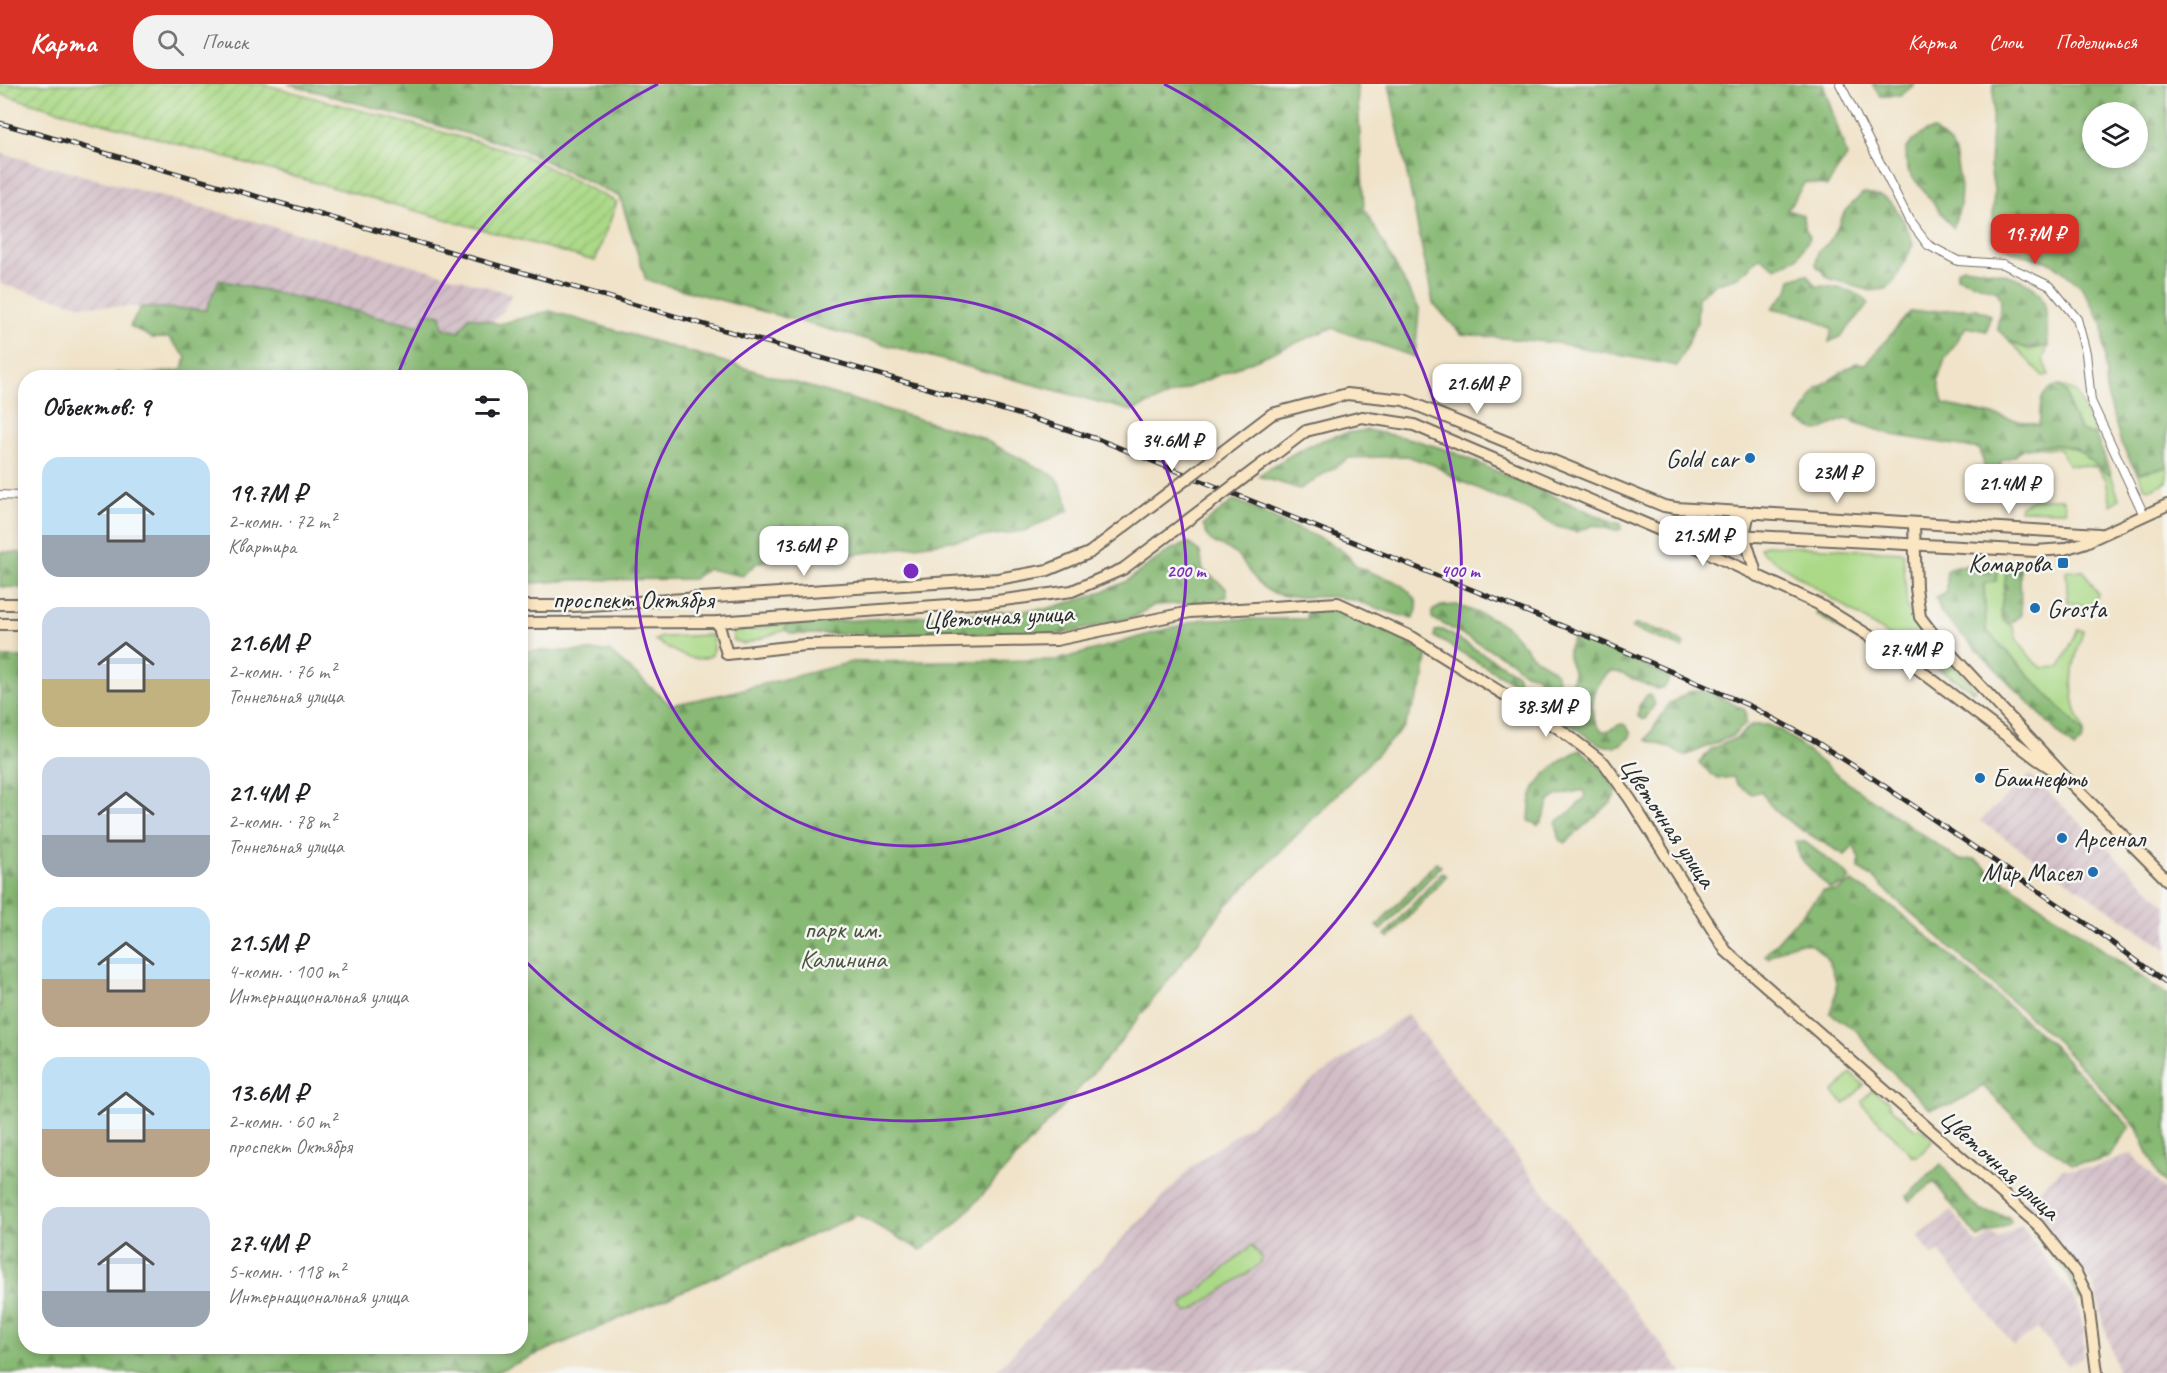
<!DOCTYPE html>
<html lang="ru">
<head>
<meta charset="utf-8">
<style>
	:root { --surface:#fff; --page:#f2f2f2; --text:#202124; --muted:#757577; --accent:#d93025 }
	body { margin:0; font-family:Caveat,sans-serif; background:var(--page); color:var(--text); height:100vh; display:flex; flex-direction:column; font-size:22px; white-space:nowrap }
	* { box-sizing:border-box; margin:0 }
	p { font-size:20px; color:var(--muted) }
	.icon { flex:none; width:33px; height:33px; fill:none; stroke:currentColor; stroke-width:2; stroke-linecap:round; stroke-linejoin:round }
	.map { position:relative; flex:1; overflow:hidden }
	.panel { position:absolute; left:18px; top:286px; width:510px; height:984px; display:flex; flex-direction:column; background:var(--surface); border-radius:24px; box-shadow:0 3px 9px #0003 }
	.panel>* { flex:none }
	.buttons { position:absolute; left:2082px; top:18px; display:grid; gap:12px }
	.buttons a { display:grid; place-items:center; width:66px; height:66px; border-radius:50%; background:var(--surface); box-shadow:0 3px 9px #0003; font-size:30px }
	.price { position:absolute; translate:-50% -51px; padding:0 14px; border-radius:12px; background:#fff; color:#222; font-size:20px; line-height:39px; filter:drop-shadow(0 2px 3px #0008) }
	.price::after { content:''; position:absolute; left:50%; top:36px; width:18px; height:14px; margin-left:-9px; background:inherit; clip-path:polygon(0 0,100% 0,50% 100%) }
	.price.selected { background:var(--accent); color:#fff }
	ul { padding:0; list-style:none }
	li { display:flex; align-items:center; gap:18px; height:150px; padding:0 24px }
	li span { display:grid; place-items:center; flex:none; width:168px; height:120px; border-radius:18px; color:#555 }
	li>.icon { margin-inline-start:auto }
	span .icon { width:72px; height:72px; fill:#fffc; stroke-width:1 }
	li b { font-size:26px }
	h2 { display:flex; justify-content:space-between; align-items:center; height:72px; padding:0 24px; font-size:26px }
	header { display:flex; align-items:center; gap:36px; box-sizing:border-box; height:84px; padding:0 30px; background:var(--accent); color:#fff }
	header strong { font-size:28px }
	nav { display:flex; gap:33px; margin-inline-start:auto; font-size:21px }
	.search { width:420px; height:54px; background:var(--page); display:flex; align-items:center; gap:15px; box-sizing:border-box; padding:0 21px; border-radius:24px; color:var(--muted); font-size:22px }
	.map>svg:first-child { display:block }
	.industrial { fill:url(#industrial-furrows) }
	.grass { fill:#abd987; stroke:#6b8259; stroke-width:1.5 }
	.forest { fill:url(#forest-firs); stroke:#5a7250; stroke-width:1.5; fill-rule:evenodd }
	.garden { fill:url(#garden-furrows); stroke:#6b8259; stroke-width:1.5 }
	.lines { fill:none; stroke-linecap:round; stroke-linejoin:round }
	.street-casing { stroke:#706b62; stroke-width:10 }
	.secondary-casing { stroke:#706b62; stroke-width:14 }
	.street { stroke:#fff; stroke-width:8 }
	.secondary { stroke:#fbe6c4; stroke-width:10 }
	.rail-casing { stroke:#2b2b2b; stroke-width:5 }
	.rail { stroke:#f6f6f2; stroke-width:3; stroke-dasharray:9; stroke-linecap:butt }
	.secondary-bridge-casing { stroke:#706b62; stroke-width:14; stroke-linecap:butt }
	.secondary-bridge { stroke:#fbe6c4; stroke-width:10 }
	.ring { fill:none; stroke:#7b2cbf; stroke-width:3 }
	.poi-dot { fill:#1f6fb2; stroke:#f6f6f2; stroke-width:2 }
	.labels { text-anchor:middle; stroke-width:5; stroke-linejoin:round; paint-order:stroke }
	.poi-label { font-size:26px; fill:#2b2b2b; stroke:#f6f6f2; text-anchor:end }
	.street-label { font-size:26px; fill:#2b2b2b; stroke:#f6f6f2 }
	.park-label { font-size:26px; fill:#4b5642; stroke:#f6f6f2 }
	.centre { fill:#7b2cbf; stroke:#f6f6f2; stroke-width:3 }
	.ring-label { font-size:18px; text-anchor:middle; font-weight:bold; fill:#7b2cbf; stroke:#f6f6f2; stroke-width:5; stroke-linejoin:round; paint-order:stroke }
</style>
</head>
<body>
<header>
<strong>Карта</strong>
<div class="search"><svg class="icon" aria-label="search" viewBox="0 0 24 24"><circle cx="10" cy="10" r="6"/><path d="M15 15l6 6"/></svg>Поиск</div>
<nav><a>Карта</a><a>Слои</a><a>Поделиться</a></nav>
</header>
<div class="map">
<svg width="2167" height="1289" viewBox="0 0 2167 1289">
	<defs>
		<pattern id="industrial-furrows" width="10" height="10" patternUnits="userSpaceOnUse" patternTransform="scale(1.5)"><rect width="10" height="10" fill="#d2bdc6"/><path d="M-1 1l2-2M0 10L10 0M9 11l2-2" fill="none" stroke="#b4a3aa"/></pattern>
		<pattern id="forest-firs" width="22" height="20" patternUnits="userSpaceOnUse" patternTransform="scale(1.5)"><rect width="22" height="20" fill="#88b974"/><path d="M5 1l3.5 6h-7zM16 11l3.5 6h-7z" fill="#6f975f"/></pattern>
		<pattern id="garden-furrows" width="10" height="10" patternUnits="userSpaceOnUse" patternTransform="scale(1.5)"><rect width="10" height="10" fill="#abd987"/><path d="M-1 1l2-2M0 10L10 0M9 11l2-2" fill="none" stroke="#93ba75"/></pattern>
	</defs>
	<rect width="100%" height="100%" fill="#f6f6f2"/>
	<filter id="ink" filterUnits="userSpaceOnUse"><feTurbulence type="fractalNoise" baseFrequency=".0167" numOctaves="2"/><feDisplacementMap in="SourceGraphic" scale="12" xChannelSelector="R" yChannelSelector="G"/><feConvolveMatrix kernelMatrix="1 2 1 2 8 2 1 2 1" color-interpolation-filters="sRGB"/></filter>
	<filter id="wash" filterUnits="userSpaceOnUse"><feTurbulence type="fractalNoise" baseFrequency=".008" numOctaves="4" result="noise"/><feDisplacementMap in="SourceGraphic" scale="24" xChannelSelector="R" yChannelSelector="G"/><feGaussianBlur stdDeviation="1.35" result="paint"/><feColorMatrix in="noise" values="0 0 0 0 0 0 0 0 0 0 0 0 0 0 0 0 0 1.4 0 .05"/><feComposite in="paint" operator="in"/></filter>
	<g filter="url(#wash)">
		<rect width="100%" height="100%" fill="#f0e3c9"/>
		<g class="industrial">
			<polygon points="0,69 360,166 512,210 503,228 492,238 469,232 459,248 421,242 219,196 206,226 80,221 0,200"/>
			<polygon points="2030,691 2167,822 2167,865 1980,737"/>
			<polygon points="1407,930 1683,1289 994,1289 1193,1081"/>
			<polygon points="2132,1070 2167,1109 2167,1289 2118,1289 2093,1200 2023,1118 2063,1085 2093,1084"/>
			<polygon points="1952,1127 1977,1161 1991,1150 1998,1155 2021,1141 2076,1216 2084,1246 2083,1272 2068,1282 2038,1244 2014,1262 1939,1168 1932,1172 1918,1152"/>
		</g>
		<g class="grass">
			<polygon points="2009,257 2029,266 2048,262 2043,276 2049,291 2043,292"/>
			<polygon points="2058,301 2077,309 2096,352 2081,346 2070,327 2066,309"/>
			<path d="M 2041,361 C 2067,361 2079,363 2099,381 C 2103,385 2104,388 2109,390 L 2110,387 L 2119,415 L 2111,421 L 2106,395 L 2097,383 L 2069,381 L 2059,365 L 2032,363 Z"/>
			<polygon points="2133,382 2139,389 2167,383 2167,398 2151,405 2145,404"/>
			<polygon points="2035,415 2062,415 2064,418 2066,427 2020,426 2021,422"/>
			<polygon points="1765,461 1903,468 1907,524 1914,538 1975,605 1973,607 1763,469 1760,464"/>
			<path d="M 1998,482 L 2007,482 L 2001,527 L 2003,536 L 2013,543 L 2017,556 L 2035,579 L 2043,584 L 2060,583 L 2078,545 L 2083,547 C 2074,577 2068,596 2076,627 C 2078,635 2084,641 2084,649 L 1986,546 L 1984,500 L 1996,496 Z"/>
			<polygon points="2066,487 2084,487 2098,510 2093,523 2068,518"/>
			<polygon points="787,540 785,546 744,560 733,556 733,548"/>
			<path d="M 711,551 C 714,558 714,563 712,571 C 693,582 672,566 655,556 L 662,553 Z"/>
			<polygon points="1851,989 1864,1001 1845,1020 1833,1009"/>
			<polygon points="1872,1006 1888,1017 1889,1022 1915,1045 1921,1044 1931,1054 1932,1058 1918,1072 1913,1072 1863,1021 1862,1017"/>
			<polygon points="1252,1161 1261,1173 1260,1179 1255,1184 1191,1227 1186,1227 1183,1225 1182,1221"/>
		</g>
		<g class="forest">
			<polygon points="288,0 1357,0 1364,124 1419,225 1415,273 1332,244 1132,327 646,196 620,113 519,64"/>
			<polygon points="1389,0 1823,0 1847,72 1827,102 1805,98 1787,126 1803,131 1804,143 1810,153 1797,174 1776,184 1760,173 1738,193 1717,199 1698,213 1697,239 1677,282 1557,259 1461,250 1433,219"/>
			<polygon points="1872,0 1915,0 1900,12 1880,12"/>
			<path d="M 1994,0 L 2167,0 L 2167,383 L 2139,389 L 2133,382 L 2121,359 L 2107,310 L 2103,241 L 2081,202 L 2052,179 L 2015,169 L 1992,154 L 1994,105 L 1990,83 ZM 2092,28 L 2138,28 L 2138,74 L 2092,74 Z"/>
			<polygon points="1934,46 1951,60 1955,69 1961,103 1960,122 1953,144 1907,86 1906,66 1913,56 1925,48"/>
			<path d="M 1863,109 C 1870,110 1880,110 1887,115 C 1899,125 1909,146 1913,161 L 1894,198 L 1885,205 L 1871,207 L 1828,194 L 1816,181 L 1818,168 L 1829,158 L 1839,141 L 1845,127 Z"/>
			<path d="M 1963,183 C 1987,186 2032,190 2043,216 C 2048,226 2047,250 2048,262 C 2024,267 2015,263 1997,245 L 2001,216 L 1997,207 L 1957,193 L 1957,186 Z"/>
			<path d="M 1807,190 L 1815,202 C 1831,202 1859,205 1869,220 L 1841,252 L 1829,258 L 1832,245 L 1811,233 L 1772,224 L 1788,207 L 1791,195 Z"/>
			<polygon points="219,196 421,242 426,229 441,231 443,244 459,248 469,232 499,240 550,227 977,352 1056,393 1065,411 1069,426 1024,447 842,472 767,476 757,479 742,492 708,485 693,495 574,496 521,500 520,294 110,294 116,289 144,291 182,286 186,273 169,254 152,254 130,242 141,223 206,226"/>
			<path d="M 1961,225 L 1977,225 L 1990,231 L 1987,247 L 1966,243 L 1945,275 L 1938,296 L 1943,320 L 2039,341 C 2042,322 2036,309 2058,301 L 2066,309 L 2070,327 L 2081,346 L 2096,352 L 2110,387 L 2109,391 L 2075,364 L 2058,361 L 2041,361 L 2023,365 L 2015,372 L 2002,376 C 1997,387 2001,391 1988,398 L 1980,365 L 1893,351 L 1845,335 L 1818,347 L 1798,337 L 1817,304 L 1856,279 L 1866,280 L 1910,228 Z"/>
			<path d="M 1367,346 L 1411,355 L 1451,367 L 1605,435 L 1621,440 L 1621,445 L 1615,447 L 1594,441 L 1576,448 L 1555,442 L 1530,427 L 1458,396 L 1434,381 L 1406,372 L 1349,374 L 1300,405 L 1258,392 C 1295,367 1321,351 1367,346 Z"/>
			<path d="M 1234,416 C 1251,421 1267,432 1284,439 C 1304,448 1329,455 1346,470 C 1351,474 1353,480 1358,483 C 1376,493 1397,493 1411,510 C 1419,518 1419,525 1413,534 C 1388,530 1364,517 1338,513 C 1315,511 1290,517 1269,507 C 1253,499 1248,480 1235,470 C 1218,455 1212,468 1203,441 Z"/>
			<polygon points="1188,459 1200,468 1203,486 1226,504 1227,513 1199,519 1154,521 1135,533 1062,550 792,550 785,546 787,540 1046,525 1092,512 1125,498 1170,466"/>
			<polygon points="0,468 25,469 25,504 0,503"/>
			<path d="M 1975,481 L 1998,482 L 1996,497 L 1984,500 L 1986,546 L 2084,649 L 2082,656 L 2074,665 L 1941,529 L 1936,514 L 1946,509 C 1949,501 1945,495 1947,486 L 1956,482 Z"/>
			<polygon points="2007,482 2020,484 2021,531 2009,540 2004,536 2001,527"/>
			<path d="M 1457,521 C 1473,528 1495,533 1509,545 C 1518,553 1525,564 1534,573 C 1544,582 1558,583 1558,598 L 1563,604 L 1570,603 C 1581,577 1558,580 1573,555 L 1583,555 L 1664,590 L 1669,594 C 1667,602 1665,605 1656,605 L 1620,589 L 1611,587 C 1592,599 1585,631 1602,647 L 1607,647 L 1621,640 L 1626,641 L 1631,650 C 1627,661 1614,664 1603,661 C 1592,659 1546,621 1535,611 L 1541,602 L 1537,592 L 1525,589 L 1511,577 L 1432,534 L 1432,527 L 1441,522 Z"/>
			<polygon points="1308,525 1339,525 1428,568 1423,600 1404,643 1226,822 1112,968 955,1141 921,1166 858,1131 494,1289 0,1289 0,573 26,573 26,1263 520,1263 521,567 609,567 671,621 728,609 852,578 1058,576 1203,535 1308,535 1306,532"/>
			<polygon points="1819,526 1877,562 1874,567 1816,530"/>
			<path d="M 1635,541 C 1652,543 1671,549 1684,560 L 1682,564 L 1631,544 Z"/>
			<polygon points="1443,546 1517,590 1519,597 1515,600 1435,553 1435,547"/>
			<polygon points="1692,606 1710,608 1745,626 1746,640 1732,652 1685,672 1672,664 1646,656 1669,620"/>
			<polygon points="1647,611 1650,611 1655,620 1645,635 1641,635 1638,632 1639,622"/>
			<path d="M 1752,641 L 1768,641 L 1782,647 L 1841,694 L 1959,776 L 1974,775 L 2167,911 L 2167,1102 L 2158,1091 L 2136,1042 L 2059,959 L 1893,813 L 1875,795 L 1859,785 L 1859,775 L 1854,762 L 1845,771 C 1821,756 1771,734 1762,707 L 1752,710 L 1738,701 L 1733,693 L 1717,695 L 1699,679 L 1711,665 L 1736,654 Z"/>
			<path d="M 1580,666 L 1603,685 L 1617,707 L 1611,718 L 1565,759 L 1560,756 L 1556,738 L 1574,725 L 1585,713 L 1583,706 C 1573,709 1553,709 1548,720 C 1545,728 1545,735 1538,741 L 1529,737 C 1530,727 1529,717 1533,708 C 1540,690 1563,674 1580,666 Z"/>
			<polygon points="1796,757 1805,758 1847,790 1850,795 1844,801 1830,805 1799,773"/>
			<polygon points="1436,778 1441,782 1381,846 1377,842"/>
			<polygon points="1442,788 1446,792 1389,854 1385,851"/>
			<path d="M 1852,798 L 1892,822 L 1977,894 L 2059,967 L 2130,1043 L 2109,1073 L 2089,1079 L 2072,1080 L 2036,1055 L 1983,1002 L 1951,1021 L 1930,1025 L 1877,974 L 1858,948 L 1830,929 C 1832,922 1836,913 1836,906 C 1837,885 1821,857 1798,859 C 1787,860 1777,869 1768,874 L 1765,871 L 1823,807 L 1837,807 Z"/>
			<path d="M 1941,1080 L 1967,1115 L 1982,1127 L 2009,1133 L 2011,1138 C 2003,1146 1989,1148 1978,1154 L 1934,1098 L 1910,1117 L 1907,1112 Z"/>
			<polygon points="2037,1146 2073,1191 2083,1214 2080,1216 2068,1191 2034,1150"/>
		</g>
		<polygon class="garden" points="0,0 263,0 519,69 617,118 595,177 0,10"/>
	</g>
	<g filter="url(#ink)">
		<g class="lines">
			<defs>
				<g id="street">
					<polyline points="1840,0 1909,136 1928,161 1958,177 2003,180 2050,202 2077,235 2086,269 2091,317 2144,431"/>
					<polyline points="0,411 20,412 26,410"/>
				</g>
				<g id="secondary">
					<polyline points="1272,330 1347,310 1404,316 1664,422 1676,424 2099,450"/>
					<polyline points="1306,347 1362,333 1414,341 1662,447 2036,467 2064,465 2086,458 2167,421"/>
					<polyline points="1749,428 1744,451 1757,492"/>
					<polyline points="1914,440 1916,504 1920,533 1936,554 2066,694 2167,796"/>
					<polyline points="1668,450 1818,520 1897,569 2037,675 2066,694"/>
					<polyline points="0,520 26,520"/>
					<polyline points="520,522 574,522 998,495 1048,486 1089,469"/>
					<polyline points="718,538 727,570 805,561 1056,556 1190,528 1338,519 1412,553 1558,644 1604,679 1630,715 1726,867 2038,1141 2076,1189 2087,1211 2097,1289"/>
					<polyline points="520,539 718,538 989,518 1072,507 1123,485"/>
					<polyline points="0,540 26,540"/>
				</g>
			</defs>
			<use href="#street" class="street-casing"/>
			<use href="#secondary" class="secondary-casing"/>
			<use href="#street" class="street"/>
			<use href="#secondary" class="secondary"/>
			<defs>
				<polyline id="rail" points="0,39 1028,333 1100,356 1622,566 1750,622 1815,657 1877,697 2084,838 2167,899"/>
			</defs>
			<use href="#rail" class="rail-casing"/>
			<use href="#rail" class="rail"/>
			<defs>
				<g id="secondary-bridge">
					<polyline points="1089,469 1272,330"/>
					<polyline points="1123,485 1306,347"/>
				</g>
			</defs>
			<use href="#secondary-bridge" class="secondary-bridge-casing"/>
			<use href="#secondary-bridge" class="secondary-bridge"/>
		</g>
	</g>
	<g class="ring">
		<circle cx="911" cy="487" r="275"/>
		<path d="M398 290A549 549 0 0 1 658 0M1164 0A549 549 0 1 1 523 875"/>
	</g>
	<g class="poi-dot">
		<circle cx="1750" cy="374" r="6"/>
		<rect x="2057" y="473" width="12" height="12" rx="3"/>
		<circle cx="2035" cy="524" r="6"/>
		<circle cx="1980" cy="694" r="6"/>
		<circle cx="2062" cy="754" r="6"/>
		<circle cx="2093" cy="788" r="6"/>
	</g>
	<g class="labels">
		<g class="poi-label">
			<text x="1738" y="383">Gold car</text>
			<text x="2051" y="488">Комарова</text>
			<text x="2047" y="533" text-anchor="start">Grosta</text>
			<text x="1992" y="703" text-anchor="start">Башнефть</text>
			<text x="2074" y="763" text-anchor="start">Арсенал</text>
			<text x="2081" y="797">Мир Масел</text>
		</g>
		<g class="street-label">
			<text x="633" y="524">проспект Октября</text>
			<text transform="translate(998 532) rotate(-3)" y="9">Цветочная улица</text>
			<text transform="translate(1668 738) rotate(56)" y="9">Цветочная улица</text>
			<text transform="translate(2000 1080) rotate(42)" y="9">Цветочная улица</text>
		</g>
		<g class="park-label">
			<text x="843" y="854">парк им.<tspan x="843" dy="30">Калинина</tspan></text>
		</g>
	</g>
	<circle cx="911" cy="487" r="9" class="centre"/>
	<g class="ring-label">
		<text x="1186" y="493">200 m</text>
		<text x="1460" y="493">400 m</text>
	</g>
</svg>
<div class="buttons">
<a><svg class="icon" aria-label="layers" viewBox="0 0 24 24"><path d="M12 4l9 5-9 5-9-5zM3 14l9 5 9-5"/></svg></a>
</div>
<b class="price selected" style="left:2035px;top:181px">19.7M ₽</b>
<b class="price" style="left:1477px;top:331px">21.6M ₽</b>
<b class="price" style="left:1172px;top:388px">34.6M ₽</b>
<b class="price" style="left:1837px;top:420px">23M ₽</b>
<b class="price" style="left:2009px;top:431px">21.4M ₽</b>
<b class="price" style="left:1703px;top:483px">21.5M ₽</b>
<b class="price" style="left:804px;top:493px">13.6M ₽</b>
<b class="price" style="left:1910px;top:597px">27.4M ₽</b>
<b class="price" style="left:1546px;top:654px">38.3M ₽</b>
<section class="panel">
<h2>Объектов: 9<svg class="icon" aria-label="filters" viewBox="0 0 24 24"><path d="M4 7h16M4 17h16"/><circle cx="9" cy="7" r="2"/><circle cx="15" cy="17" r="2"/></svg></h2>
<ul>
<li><span style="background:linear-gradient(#bfe0f5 65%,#9aa5b1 0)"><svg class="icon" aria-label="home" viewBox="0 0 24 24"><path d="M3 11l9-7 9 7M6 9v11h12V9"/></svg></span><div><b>19.7M ₽</b><p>2-комн. · 72 m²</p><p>Квартира</p></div></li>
<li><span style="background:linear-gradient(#c9d6e8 60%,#c2b280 0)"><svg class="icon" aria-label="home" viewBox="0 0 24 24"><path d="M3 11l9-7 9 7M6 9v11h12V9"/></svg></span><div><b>21.6M ₽</b><p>2-комн. · 76 m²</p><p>Тоннельная улица</p></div></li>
<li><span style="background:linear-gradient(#c9d6e8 65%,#9aa5b1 0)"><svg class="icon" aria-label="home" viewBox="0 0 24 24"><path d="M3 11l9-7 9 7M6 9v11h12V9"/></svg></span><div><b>21.4M ₽</b><p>2-комн. · 78 m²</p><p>Тоннельная улица</p></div></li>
<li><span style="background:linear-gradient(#bfe0f5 60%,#b9a48a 0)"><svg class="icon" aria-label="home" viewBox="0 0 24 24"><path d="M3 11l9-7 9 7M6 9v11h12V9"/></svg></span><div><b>21.5M ₽</b><p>4-комн. · 100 m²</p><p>Интернациональная улица</p></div></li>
<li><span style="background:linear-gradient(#bfe0f5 60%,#b9a48a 0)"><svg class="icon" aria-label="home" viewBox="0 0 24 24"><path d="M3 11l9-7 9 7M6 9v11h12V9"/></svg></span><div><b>13.6M ₽</b><p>2-комн. · 60 m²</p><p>проспект Октября</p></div></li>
<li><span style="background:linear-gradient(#c9d6e8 70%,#9aa5b1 0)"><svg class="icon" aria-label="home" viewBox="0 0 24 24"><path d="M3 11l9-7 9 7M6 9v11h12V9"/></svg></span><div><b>27.4M ₽</b><p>5-комн. · 118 m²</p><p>Интернациональная улица</p></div></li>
</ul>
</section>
</div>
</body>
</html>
